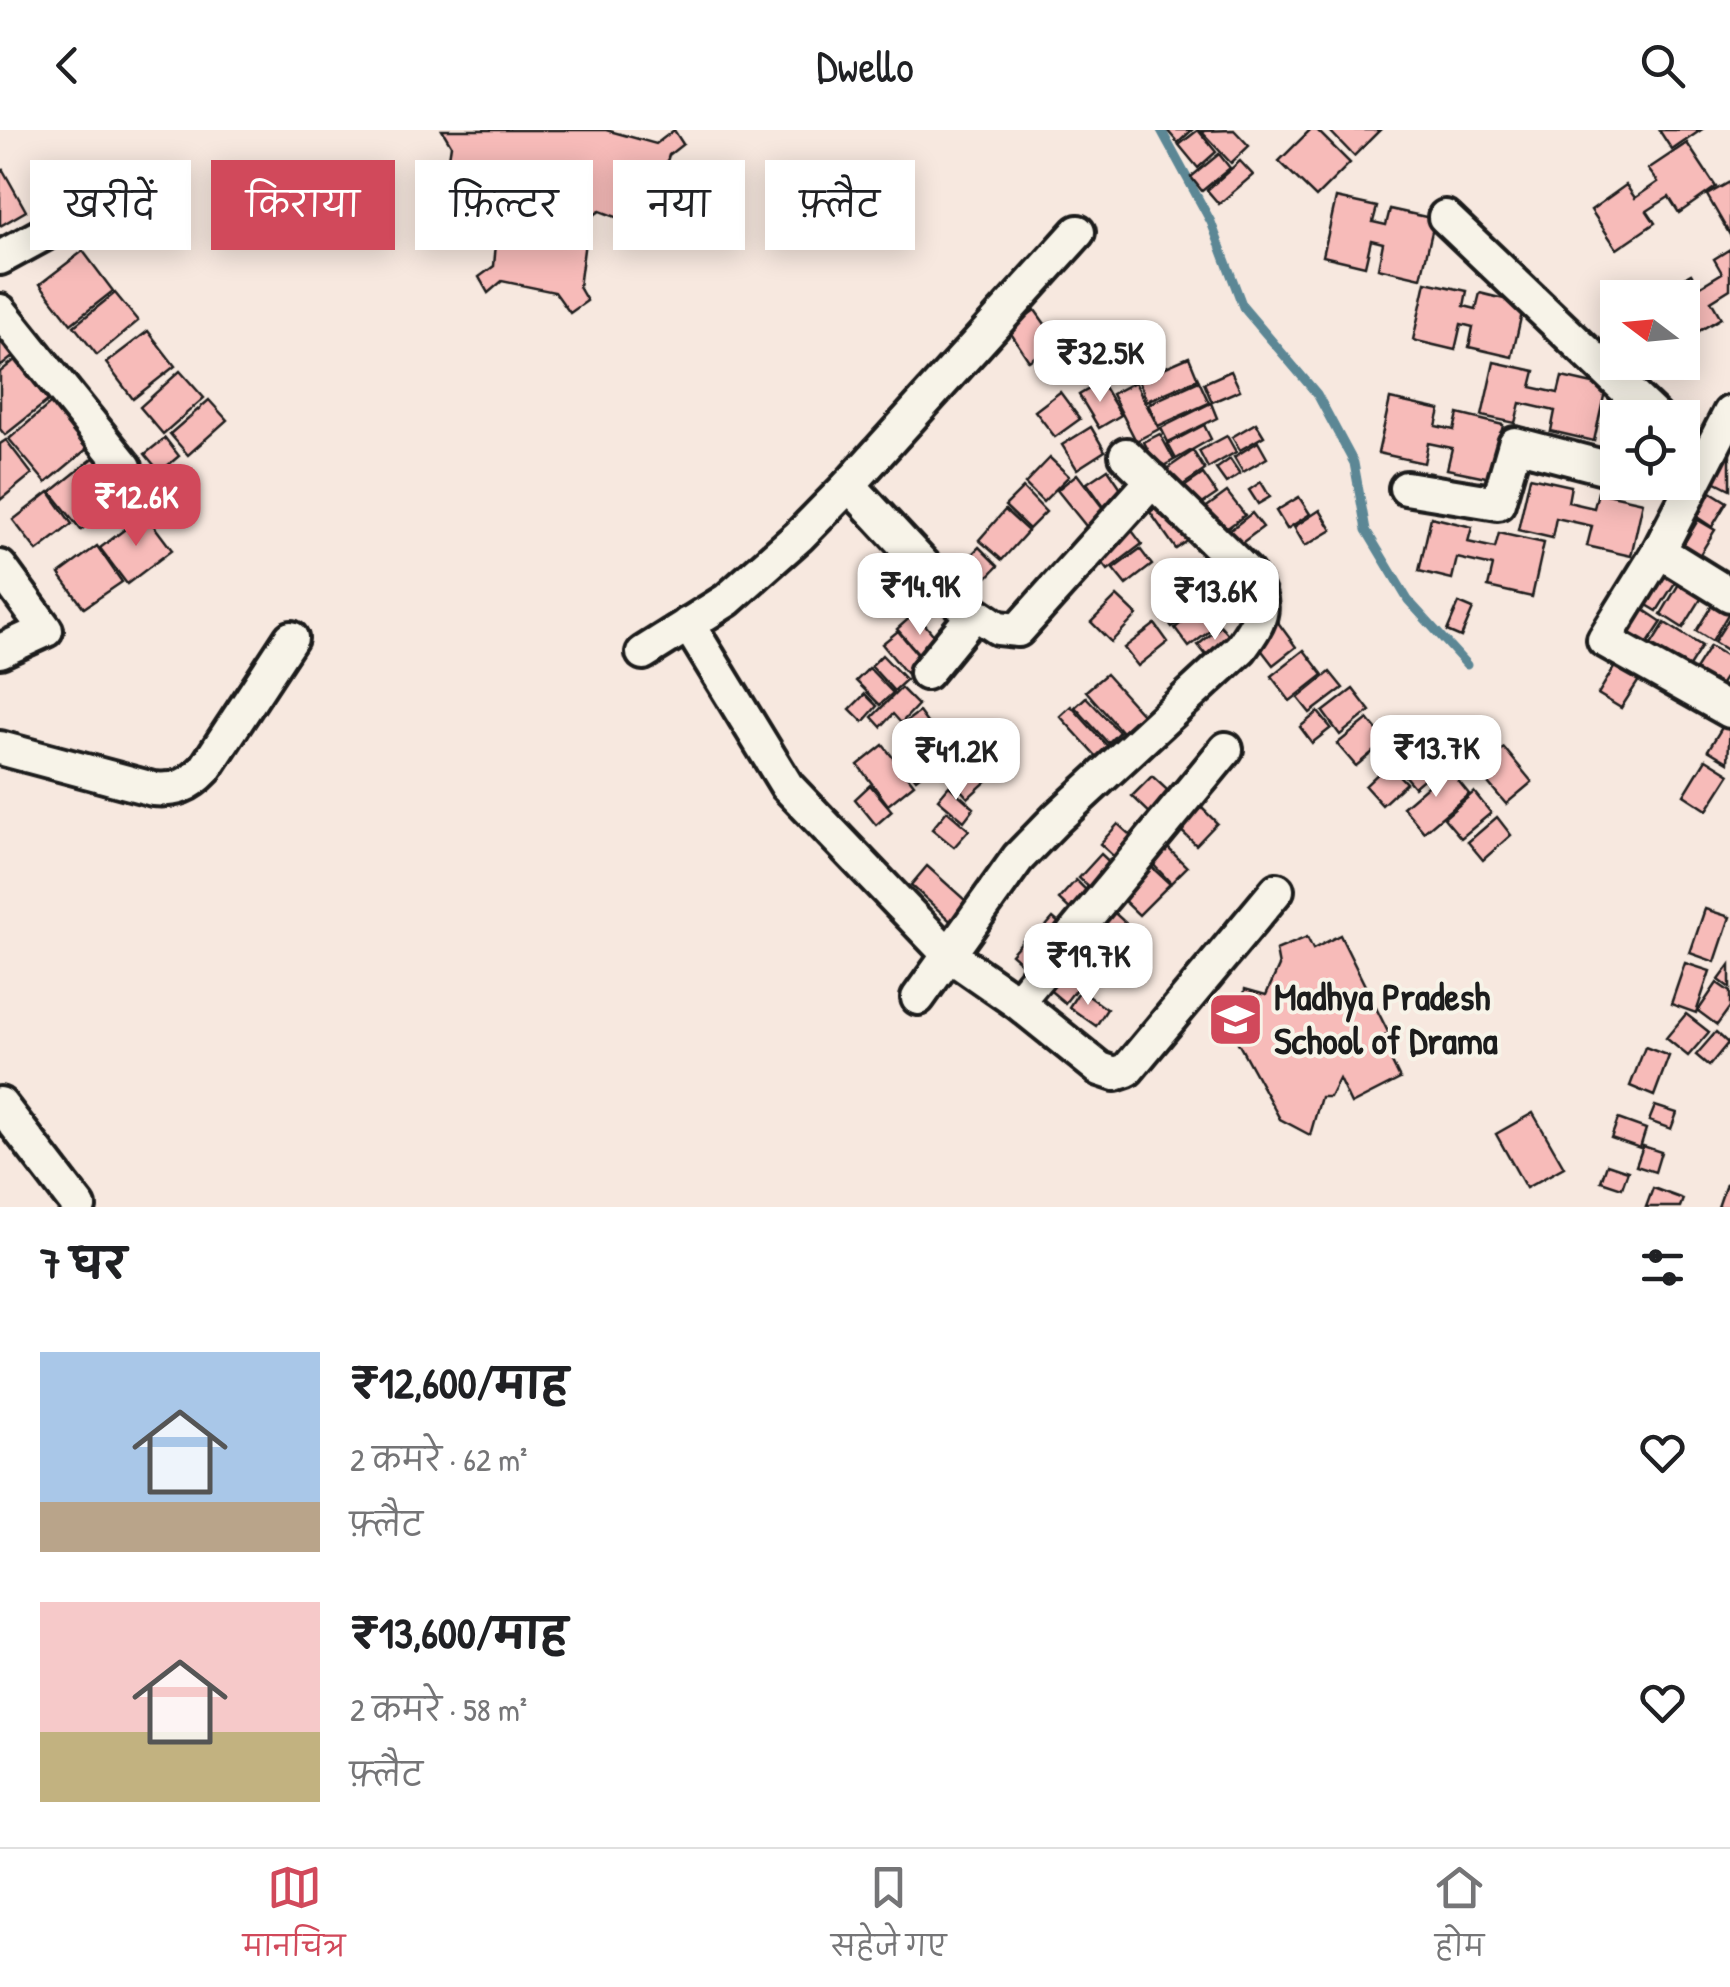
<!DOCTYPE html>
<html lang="hi">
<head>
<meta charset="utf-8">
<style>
	:root { --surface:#fff; --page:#f2f2f2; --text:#202124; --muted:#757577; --line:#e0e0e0; --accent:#d1495b }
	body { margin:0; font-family:"Patrick Hand","Playpen Sans Deva",sans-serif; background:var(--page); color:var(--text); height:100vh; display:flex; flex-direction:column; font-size:38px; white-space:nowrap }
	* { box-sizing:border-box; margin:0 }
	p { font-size:32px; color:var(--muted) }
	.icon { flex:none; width:55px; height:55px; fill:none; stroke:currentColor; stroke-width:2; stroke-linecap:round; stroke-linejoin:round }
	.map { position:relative; height:1077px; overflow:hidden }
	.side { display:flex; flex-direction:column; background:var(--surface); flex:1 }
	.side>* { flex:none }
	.banner { position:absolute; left:30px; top:30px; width:1000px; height:90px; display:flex; gap:20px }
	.needle { width:65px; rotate:286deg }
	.tools { position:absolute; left:1600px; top:150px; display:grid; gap:20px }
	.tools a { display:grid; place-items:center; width:100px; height:100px; border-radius:0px; background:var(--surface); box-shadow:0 5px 25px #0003; font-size:50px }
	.price { position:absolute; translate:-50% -85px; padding:0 22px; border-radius:20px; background:#fff; color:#222; font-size:32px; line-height:65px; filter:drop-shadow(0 2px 5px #0008) }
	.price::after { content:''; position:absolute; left:50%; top:60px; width:30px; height:22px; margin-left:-15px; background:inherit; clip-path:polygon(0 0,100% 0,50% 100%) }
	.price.current { background:var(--accent); color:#fff }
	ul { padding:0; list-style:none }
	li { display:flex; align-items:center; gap:30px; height:250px; padding:0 40px }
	li span { display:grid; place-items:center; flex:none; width:280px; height:200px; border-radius:0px; color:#555 }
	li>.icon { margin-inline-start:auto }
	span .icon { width:120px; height:120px; fill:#fffc; stroke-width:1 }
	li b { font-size:42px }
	h2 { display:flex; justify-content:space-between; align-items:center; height:120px; padding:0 40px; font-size:42px }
	.tag { padding:0 35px; border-radius:0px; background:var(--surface); box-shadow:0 5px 25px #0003; font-size:35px; line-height:90px }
	.tag.current { background:var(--accent); color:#fff }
	header { display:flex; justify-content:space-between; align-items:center; height:130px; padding:0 40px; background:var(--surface); font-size:45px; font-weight:600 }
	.menu { display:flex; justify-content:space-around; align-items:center; height:140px; border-top:2px solid var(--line); background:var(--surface); font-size:28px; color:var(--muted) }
	.menu a { display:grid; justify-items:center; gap:5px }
	.menu .current { color:var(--accent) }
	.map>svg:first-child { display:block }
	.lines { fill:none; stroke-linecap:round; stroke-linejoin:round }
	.stream { stroke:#5b8795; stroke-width:9 }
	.building { fill:#f7bbb9; stroke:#1c1c1c; stroke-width:2.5 }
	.street-casing { stroke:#1c1c1c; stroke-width:40 }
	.street { stroke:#f7f3e8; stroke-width:32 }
	.labels { text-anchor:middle; stroke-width:8; stroke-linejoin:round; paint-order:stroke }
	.poi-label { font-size:38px; font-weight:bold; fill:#1c1c1c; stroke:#f7f3e8; text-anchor:start }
</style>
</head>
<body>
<header><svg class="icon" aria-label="back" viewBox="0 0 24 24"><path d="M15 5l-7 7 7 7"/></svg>Dwello<svg class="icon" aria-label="search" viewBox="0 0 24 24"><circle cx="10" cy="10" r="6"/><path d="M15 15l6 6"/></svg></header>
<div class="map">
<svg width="1730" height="1077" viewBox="0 0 1730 1077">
	<rect width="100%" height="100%" fill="#f7e8df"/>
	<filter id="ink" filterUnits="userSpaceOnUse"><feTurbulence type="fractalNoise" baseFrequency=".01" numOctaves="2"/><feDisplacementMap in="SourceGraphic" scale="20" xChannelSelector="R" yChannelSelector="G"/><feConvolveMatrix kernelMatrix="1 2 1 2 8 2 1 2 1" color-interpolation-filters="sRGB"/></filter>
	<g filter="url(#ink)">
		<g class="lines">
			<polyline class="stream" points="1161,0 1211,92 1243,177 1317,264 1354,333 1366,400 1408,470 1467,535"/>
		</g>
		<g class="building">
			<polygon points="442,0 606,0 656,14 674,0 683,14 669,25 654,73 666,87 648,99 600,81 588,89 579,157 587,171 570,183 555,162 502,151 488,163 479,147 494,136 499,79 486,63 456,60 447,40 451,15"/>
			<polygon points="1167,0 1192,0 1178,13"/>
			<polygon points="1198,0 1216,22 1198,38 1179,15"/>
			<polygon points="1234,0 1249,16 1231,33 1201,1"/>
			<polygon points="1310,0 1317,0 1350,33 1316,67 1279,31"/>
			<polygon points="1329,0 1380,0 1354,26"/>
			<polygon points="1659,0 1701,0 1672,20"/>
			<polygon points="1687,13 1716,57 1679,83 1669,67 1647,81 1655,93 1617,119 1591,80 1626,55 1635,68 1658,52 1648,39"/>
			<polygon points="1219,24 1230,38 1202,61 1191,47"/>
			<polygon points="1240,31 1253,45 1219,74 1207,60"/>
			<polygon points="3,40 26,81 0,96 0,42"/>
			<polygon points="1730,52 1730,105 1707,65"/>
			<polygon points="1336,68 1377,77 1373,92 1386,95 1390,79 1435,89 1421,148 1378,138 1383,113 1371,110 1365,136 1323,126"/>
			<polygon points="1730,119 1730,159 1711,171 1721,188 1682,211 1682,168 1653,166 1691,144 1699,157 1722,143 1714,129"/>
			<polygon points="83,121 113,161 71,194 40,154"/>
			<polygon points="1426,152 1467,161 1464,176 1476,179 1480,163 1524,174 1512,227 1469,217 1473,197 1461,194 1455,220 1413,210"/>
			<polygon points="115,163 138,191 97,225 74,196"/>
			<polygon points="1035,180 1057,211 1029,231 1008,199"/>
			<polygon points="0,198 19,222 0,237"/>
			<polygon points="148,201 175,236 133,269 106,233"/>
			<polygon points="1133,204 1149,217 1132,238 1117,224"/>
			<polygon points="1189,227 1198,249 1147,271 1138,249"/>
			<polygon points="16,229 49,270 5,305 0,299 0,242"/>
			<polygon points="1494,232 1535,241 1531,257 1558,263 1562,247 1606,257 1594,311 1551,301 1555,281 1520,273 1515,293 1482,286"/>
			<polygon points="180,241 204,268 163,304 140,277"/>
			<polygon points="1231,241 1240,260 1212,272 1204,253"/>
			<polygon points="1199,251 1209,273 1158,296 1148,274"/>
			<polygon points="1101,252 1121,285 1099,298 1079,265"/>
			<polygon points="1135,252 1159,299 1136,311 1112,264"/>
			<polygon points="1060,262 1080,289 1055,307 1035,281"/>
			<polygon points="1390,269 1440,280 1436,296 1454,300 1458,284 1503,295 1491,348 1447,339 1452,318 1428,313 1424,333 1378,323"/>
			<polygon points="209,270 227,290 188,325 170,304"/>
			<polygon points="51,273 88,318 46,353 9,309"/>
			<polygon points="1211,273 1217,288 1168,312 1161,298"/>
			<polygon points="1256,293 1264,306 1240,320 1232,307"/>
			<polygon points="1204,295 1211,309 1176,329 1168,314"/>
			<polygon points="1091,297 1105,321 1077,339 1062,315"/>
			<polygon points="1160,304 1174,330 1158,339 1144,312"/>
			<polygon points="1227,306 1236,322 1208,338 1199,321"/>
			<polygon points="165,308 179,326 160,342 145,324"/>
			<polygon points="6,310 32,344 0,370 0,314"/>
			<polygon points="1730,310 1730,359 1712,350"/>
			<polygon points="1258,312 1267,328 1243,342 1234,327"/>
			<polygon points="1193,321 1205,340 1177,359 1165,340"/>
			<polygon points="96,326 126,365 81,400 51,362"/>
			<polygon points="1050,328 1069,346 1043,372 1025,354"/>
			<polygon points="1230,329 1240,344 1226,353 1216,339"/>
			<polygon points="1108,339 1129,370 1109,384 1087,353"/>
			<polygon points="1077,344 1109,386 1090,401 1057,360"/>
			<polygon points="1203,344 1217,364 1189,383 1175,363"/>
			<polygon points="1530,347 1571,356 1568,372 1594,378 1598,362 1643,372 1631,426 1587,416 1592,396 1556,388 1552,408 1518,400"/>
			<polygon points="1261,352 1270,367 1258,374 1249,360"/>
			<polygon points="1703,357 1727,372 1712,397 1688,381"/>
			<polygon points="1023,358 1046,382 1029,399 1005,376"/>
			<polygon points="49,362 72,394 37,421 13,390"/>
			<polygon points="1227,362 1245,385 1218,405 1200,382"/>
			<polygon points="1299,367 1310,384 1287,399 1276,381"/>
			<polygon points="1166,371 1192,408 1176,419 1150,382"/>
			<polygon points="1005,380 1028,401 1002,430 979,410"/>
			<polygon points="1320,380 1332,400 1305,416 1294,397"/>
			<polygon points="1252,383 1263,397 1235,418 1225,404"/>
			<polygon points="145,384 172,420 127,454 100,418"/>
			<polygon points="1431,387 1472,397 1468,412 1495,418 1499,403 1544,413 1532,467 1488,457 1493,436 1457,428 1452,449 1419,441"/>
			<polygon points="1698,390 1715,400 1696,431 1680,420"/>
			<polygon points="1127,394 1142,414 1108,440 1093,420"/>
			<polygon points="97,416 122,452 84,478 59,444"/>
			<polygon points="979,417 998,436 970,465 950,446"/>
			<polygon points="1140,419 1152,435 1126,455 1113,439"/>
			<polygon points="1230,432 1246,454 1229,467 1213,446"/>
			<polygon points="1662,435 1680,445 1657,481 1640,471"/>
			<polygon points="1683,447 1706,461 1683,498 1661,484"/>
			<polygon points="1186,461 1198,476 1172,497 1160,481"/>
			<polygon points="1117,466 1137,485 1111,512 1091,492"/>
			<polygon points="1717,467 1730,475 1730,481 1712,511 1696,501"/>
			<polygon points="1459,473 1473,479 1461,507 1447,501"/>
			<polygon points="1204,475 1219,494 1189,517 1175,498"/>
			<polygon points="1638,476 1662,492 1640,525 1617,510"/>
			<polygon points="915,483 944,517 926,532 897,499"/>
			<polygon points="1730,487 1730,522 1714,512"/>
			<polygon points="1277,491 1296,517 1273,535 1253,509"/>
			<polygon points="1665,493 1702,516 1683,546 1646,523"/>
			<polygon points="1155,494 1168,512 1138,536 1124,518"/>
			<polygon points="1221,496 1233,510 1210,530 1198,515"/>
			<polygon points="898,501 926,535 911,549 882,514"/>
			<polygon points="1710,516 1730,528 1730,540 1714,565 1689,549"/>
			<polygon points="1304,520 1323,545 1290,571 1271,546"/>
			<polygon points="882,525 906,550 894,561 871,536"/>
			<polygon points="1621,526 1645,541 1621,578 1598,564"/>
			<polygon points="869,538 893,563 880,575 856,551"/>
			<polygon points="1330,542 1343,558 1310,583 1298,568"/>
			<polygon points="1106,544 1142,584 1122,602 1086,561"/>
			<polygon points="901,558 918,575 901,593 893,584 881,597 872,587"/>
			<polygon points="1353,559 1370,581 1340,605 1323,582"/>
			<polygon points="865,564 877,576 863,592 850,579"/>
			<polygon points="1086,567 1119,602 1108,613 1075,577"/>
			<polygon points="1071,576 1110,619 1099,629 1060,586"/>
			<polygon points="919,582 930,597 911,611 900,596"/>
			<polygon points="1318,582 1331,598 1312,613 1300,597"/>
			<polygon points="1368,589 1386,611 1356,636 1337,614"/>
			<polygon points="1726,591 1730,593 1728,632 1708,620"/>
			<polygon points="945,594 960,614 916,649 900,628"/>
			<polygon points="1422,610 1441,634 1414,657 1394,633"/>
			<polygon points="883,615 914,654 888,675 858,635"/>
			<polygon points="1504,618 1532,652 1506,674 1478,641"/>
			<polygon points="1706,629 1730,644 1707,680 1684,665"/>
			<polygon points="977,632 991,647 968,668 954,652"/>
			<polygon points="1388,634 1406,653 1382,675 1365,656"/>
			<polygon points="1448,638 1469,664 1424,702 1403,677"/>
			<polygon points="1152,646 1177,669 1157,690 1132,666"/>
			<polygon points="870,655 892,681 876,695 855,669"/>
			<polygon points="949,656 974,678 964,691 938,669"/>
			<polygon points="1474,662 1491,683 1461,708 1444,688"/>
			<polygon points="1196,672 1217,693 1196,715 1174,694"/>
			<polygon points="947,681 969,700 954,717 932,699"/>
			<polygon points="1497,687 1511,705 1483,730 1468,712"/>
			<polygon points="1118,694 1140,714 1122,734 1100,714"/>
			<polygon points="1162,712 1187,737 1171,753 1147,728"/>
			<polygon points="1101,724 1119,741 1097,765 1079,748"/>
			<polygon points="1145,731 1170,754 1139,785 1115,762"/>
			<polygon points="927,736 976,780 959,799 911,755"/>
			<polygon points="1076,750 1094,768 1077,786 1059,769"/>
			<polygon points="1106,775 1130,797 1114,814 1090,792"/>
			<polygon points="1705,779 1730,787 1715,832 1690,823"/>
			<polygon points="1053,788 1068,801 1049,823 1034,810"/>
			<polygon points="1091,801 1110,817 1082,849 1064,834"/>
			<polygon points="1340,805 1389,904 1380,908 1400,949 1351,974 1339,949 1330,967 1321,967 1310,1005 1280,989 1230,898 1241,884 1245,859 1266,865 1279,836 1276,820 1307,807 1313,819"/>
			<polygon points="1026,807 1050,828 1035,845 1011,824"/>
			<polygon points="1685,833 1710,841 1696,883 1671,874"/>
			<polygon points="1055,834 1079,855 1065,873 1040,852"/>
			<polygon points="1730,835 1730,858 1719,850"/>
			<polygon points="1717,853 1730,862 1730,877 1717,895 1698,881"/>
			<polygon points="1080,860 1107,879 1096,896 1069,877"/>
			<polygon points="1686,884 1709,902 1688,926 1666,908"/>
			<polygon points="1716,902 1728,913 1709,936 1696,925"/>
			<polygon points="1645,917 1669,926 1654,966 1630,956"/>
			<polygon points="1655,976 1677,983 1671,999 1649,991"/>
			<polygon points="1533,983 1564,1037 1526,1058 1496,1004"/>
			<polygon points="1618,989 1646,999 1640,1018 1611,1008"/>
			<polygon points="1643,1016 1661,1022 1655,1042 1636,1036"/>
			<polygon points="1607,1034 1628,1041 1622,1058 1601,1051"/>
			<polygon points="1726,1054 1730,1056 1730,1077 1718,1077"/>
			<polygon points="1653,1058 1683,1069 1680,1077 1646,1077"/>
		</g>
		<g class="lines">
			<defs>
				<g id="street">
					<polyline points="1445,87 1656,288"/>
					<polyline points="0,128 44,104"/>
					<polyline points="0,181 125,337"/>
					<polyline points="1730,283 1659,421 1604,510 1730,581"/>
					<polyline points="849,355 970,485 966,494 926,543"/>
					<polyline points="1406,358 1498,373 1515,314 1611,339 1618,329"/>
					<polyline points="1659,421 1730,465"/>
					<polyline points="0,437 46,500 0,521"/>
					<polyline points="966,477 998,498 1018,500 1153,350"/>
					<polyline points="688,494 787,656 948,824 1017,872 1100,939 1115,944 1127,940 1277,760"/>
					<polyline points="643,523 727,470 799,406 849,355 1078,102"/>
					<path d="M 0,618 L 153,659 C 176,661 189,656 205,639 L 291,508"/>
					<path d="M 918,868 L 1018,728 L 1056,689 L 1241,518 C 1263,487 1269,477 1247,443 L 1126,325"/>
					<polyline points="1017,872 1226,619"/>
					<polyline points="0,974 79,1077"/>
				</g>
			</defs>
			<use href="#street" class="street-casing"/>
			<use href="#street" class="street"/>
		</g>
	</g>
	<defs>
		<symbol id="university-square" viewBox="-11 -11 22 22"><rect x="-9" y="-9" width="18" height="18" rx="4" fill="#d1495b" stroke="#f7f3e8"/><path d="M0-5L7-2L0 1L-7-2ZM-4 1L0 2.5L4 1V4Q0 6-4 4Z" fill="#fff"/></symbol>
	</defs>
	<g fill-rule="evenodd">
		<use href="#university-square" x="1204" y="858" width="63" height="63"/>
	</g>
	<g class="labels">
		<g class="poi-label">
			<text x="1274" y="880">Madhya Pradesh<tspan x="1274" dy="44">School of Drama</tspan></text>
		</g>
	</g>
</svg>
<div class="tools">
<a><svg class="needle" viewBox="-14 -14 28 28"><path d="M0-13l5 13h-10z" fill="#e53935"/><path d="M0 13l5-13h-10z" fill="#757577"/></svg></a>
<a><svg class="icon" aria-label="locate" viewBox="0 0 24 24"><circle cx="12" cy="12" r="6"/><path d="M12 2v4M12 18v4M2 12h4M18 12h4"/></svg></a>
</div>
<b class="price" style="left:1100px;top:275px">₹32.5K</b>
<b class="price current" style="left:136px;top:419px">₹12.6K</b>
<b class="price" style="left:920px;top:508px">₹14.9K</b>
<b class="price" style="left:1215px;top:513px">₹13.6K</b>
<b class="price" style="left:1436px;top:670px">₹13.7K</b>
<b class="price" style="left:956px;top:673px">₹41.2K</b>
<b class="price" style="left:1088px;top:878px">₹19.7K</b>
<div class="banner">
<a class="tag">खरीदें</a>
<a class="tag current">किराया</a>
<a class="tag">फ़िल्टर</a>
<a class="tag">नया</a>
<a class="tag">फ़्लैट</a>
</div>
</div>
<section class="side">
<h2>7 घर<svg class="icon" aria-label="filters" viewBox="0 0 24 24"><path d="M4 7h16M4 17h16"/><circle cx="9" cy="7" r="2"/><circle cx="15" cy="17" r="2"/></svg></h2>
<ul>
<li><span style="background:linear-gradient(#a9c7e8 75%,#b9a48a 0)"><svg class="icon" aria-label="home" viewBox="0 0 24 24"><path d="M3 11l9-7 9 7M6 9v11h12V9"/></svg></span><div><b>₹12,600/माह</b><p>2 कमरे · 62 m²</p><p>फ़्लैट</p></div><svg class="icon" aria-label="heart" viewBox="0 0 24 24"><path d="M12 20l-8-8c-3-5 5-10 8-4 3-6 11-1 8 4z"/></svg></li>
<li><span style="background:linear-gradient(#f6c9c9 65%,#c2b280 0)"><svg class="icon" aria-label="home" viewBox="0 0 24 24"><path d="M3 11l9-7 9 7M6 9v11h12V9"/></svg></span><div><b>₹13,600/माह</b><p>2 कमरे · 58 m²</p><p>फ़्लैट</p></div><svg class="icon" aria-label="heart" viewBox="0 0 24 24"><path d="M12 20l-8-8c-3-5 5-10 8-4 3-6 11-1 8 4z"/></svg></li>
</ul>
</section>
<nav class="menu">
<a class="current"><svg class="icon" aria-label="map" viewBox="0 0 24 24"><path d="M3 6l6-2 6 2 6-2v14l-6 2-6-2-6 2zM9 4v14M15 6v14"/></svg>मानचित्र</a>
<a><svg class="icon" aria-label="saved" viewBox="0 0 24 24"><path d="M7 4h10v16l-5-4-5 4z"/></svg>सहेजे गए</a>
<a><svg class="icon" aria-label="home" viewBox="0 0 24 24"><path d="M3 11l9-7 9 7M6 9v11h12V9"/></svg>होम</a>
</nav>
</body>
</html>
